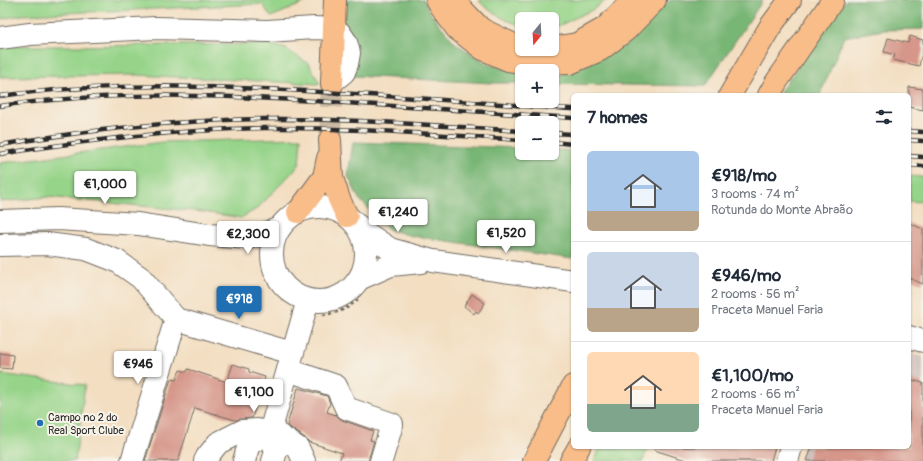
<!DOCTYPE html>
<html lang="en">
<head>
<meta charset="utf-8">
<style>
	:root { --surface:#fff; --page:#f6f6f7; --text:#1f2937; --muted:#747a83; --line:#e0e1e3; --accent:#1f6fb2 }
	body { margin:0; font-family:Pangolin,sans-serif; background:var(--page); color:var(--text); height:100vh; display:flex; flex-direction:column; font-size:15px; white-space:nowrap }
	* { box-sizing:border-box; margin:0 }
	p { font-size:13px; color:var(--muted) }
	.icon { flex:none; width:22px; height:22px; fill:none; stroke:currentColor; stroke-width:2; stroke-linecap:round; stroke-linejoin:round }
	.map { position:relative; flex:1; overflow:hidden }
	.side { position:absolute; left:571px; top:93px; width:340px; height:356px; display:flex; flex-direction:column; background:var(--surface); border-radius:6px; box-shadow:0 1px 3px #0004 }
	.side>* { flex:none }
	.needle { width:26px; rotate:198deg }
	.buttons { position:absolute; left:515px; top:12px; display:grid; gap:8px }
	.buttons a { display:grid; place-items:center; width:44px; height:44px; border-radius:6px; background:var(--surface); box-shadow:0 1px 3px #0004; font-size:20px }
	.price { position:absolute; translate:-50% -34px; padding:0 9px; border-radius:4px; background:#fff; color:#222; font-size:13px; line-height:26px; filter:drop-shadow(0 1px 2px #0008) }
	.price::after { content:''; position:absolute; left:50%; top:24px; width:12px; height:9px; margin-left:-6px; background:inherit; clip-path:polygon(0 0,100% 0,50% 100%) }
	.price.on { background:var(--accent); color:#fff }
	ul { padding:0; list-style:none }
	li { display:flex; align-items:center; gap:12px; height:100px; padding:0 16px }
	li+li { border-top:1px solid var(--line) }
	li span { display:grid; place-items:center; flex:none; width:112px; height:80px; border-radius:6px; color:#555 }
	li>.icon { margin-inline-start:auto }
	span .icon { width:48px; height:48px; fill:#fffc; stroke-width:1 }
	li b { font-size:17px }
	h2 { display:flex; justify-content:space-between; align-items:center; height:48px; padding:0 16px; font-size:17px }
	.map>svg:first-child { display:block }
	.industrial { fill:#d0c0bc }
	.green { fill:#96d489; stroke:#60805a }
	.forest { fill:#78b675; stroke:#527050 }
	.building { fill:#d6968a }
	.lines { fill:none; stroke-linecap:round; stroke-linejoin:round }
	.highway-tunnel { stroke:#cbbaa3; stroke-width:22; stroke-dasharray:22 11; stroke-linecap:butt }
	.minor-casing { stroke:#716a60; stroke-width:24 }
	.highway-casing { stroke:#716a60; stroke-width:24 }
	.path { stroke:#716a60; stroke-width:2.5; stroke-dasharray:3 3; stroke-linecap:butt }
	.minor { stroke:#fff; stroke-width:22 }
	.highway { stroke:#f8bd89; stroke-width:22 }
	.rail-casing { stroke:#2b2b2b; stroke-width:4.5 }
	.rail { stroke:#f7f3e8; stroke-width:3; stroke-dasharray:9; stroke-linecap:butt }
	.poi-dot { fill:#1f6fb2; stroke:#f7f3e8; stroke-width:1.5 }
	.labels { text-anchor:middle; stroke-width:4; stroke-linejoin:round; paint-order:stroke }
	.poi-label { font-size:11px; fill:#2b2b2b; stroke:#f7f3e8; text-anchor:start }
</style>
</head>
<body>
<div class="map">
<svg width="923" height="461" viewBox="0 0 923 461">
	<rect width="100%" height="100%" fill="#f7f3e8"/>
	<filter id="ink" filterUnits="userSpaceOnUse"><feTurbulence type="fractalNoise" baseFrequency=".025" numOctaves="2"/><feDisplacementMap in="SourceGraphic" scale="8" xChannelSelector="R" yChannelSelector="G"/><feConvolveMatrix kernelMatrix="1 2 1 2 8 2 1 2 1" color-interpolation-filters="sRGB"/></filter>
	<filter id="wash" filterUnits="userSpaceOnUse"><feTurbulence type="fractalNoise" baseFrequency=".012" numOctaves="4" result="noise"/><feDisplacementMap in="SourceGraphic" scale="16" xChannelSelector="R" yChannelSelector="G"/><feGaussianBlur stdDeviation="0.9" result="paint"/><feColorMatrix in="noise" values="0 0 0 0 0 0 0 0 0 0 0 0 0 0 0 0 0 1.4 0 .05"/><feComposite in="paint" operator="in"/></filter>
	<g filter="url(#wash)">
		<rect width="100%" height="100%" fill="#f3dec1"/>
		<polygon class="industrial" points="909,353 923,357 923,461 799,461 804,447 909,447"/>
		<g class="green">
			<polygon points="0,0 306,0 304,3 271,17 262,4 22,15 0,19"/>
			<path d="M 478,0 L 607,0 L 592,10 L 556,27 L 552,27 L 552,19 L 522,19 L 522,26 C 505,20 490,13 478,0 Z"/>
			<polygon points="269,44 286,49 309,64 320,84 136,75 0,77 0,46 75,46"/>
			<polygon points="301,138 299,165 258,208 241,218 203,212 48,197 0,202 0,163 163,142"/>
			<polygon points="909,176 923,177 923,202 909,201"/>
			<polygon points="0,374 85,385 75,461 0,461"/>
			<polygon points="601,447 648,447 643,461 594,461"/>
		</g>
		<g class="forest">
			<polygon points="342,0 424,0 430,13 455,43 489,65 533,71 522,71 522,83 492,83 352,76 342,18"/>
			<polygon points="670,0 763,0 705,86 552,84 552,74 561,75 585,65 627,44"/>
			<polygon points="846,0 923,0 923,29 883,30 844,37 820,95 793,95 779,93"/>
			<polygon points="353,142 522,148 522,153 552,153 552,150 573,150 573,259 412,236 388,229 359,199 348,176"/>
		</g>
		<g id="blocks">
			<g class="building">
				<polygon points="910,36 923,40 923,49 919,66 893,60 895,55 884,52 888,38 908,43"/>
				<polygon points="909,87 923,89 923,110 909,107"/>
				<polygon points="909,223 923,229 923,284 909,278"/>
				<polygon points="472,294 485,303 478,313 476,311 474,314 464,306"/>
				<polygon points="0,353 13,355 12,369 0,368"/>
				<polygon points="233,364 249,369 249,372 265,377 252,418 241,419 235,420 195,408 178,461 145,461 171,379 176,380 180,370 187,372 188,369 227,382"/>
				<polygon points="909,379 923,383 923,461 807,461 812,447 909,447"/>
				<polygon points="298,388 327,396 330,403 327,412 336,415 338,417 342,420 373,431 370,440 374,441 369,457 369,461 339,461 342,453 309,442 305,438 287,425"/>
				<polygon points="655,447 775,447 771,461 689,461 654,450"/>
			</g>
		</g>
	</g>
	<g filter="url(#ink)">
		<use href="#blocks" fill-opacity="0" stroke="#716a60" stroke-width="1"/>
		<g class="lines">
			<polyline class="highway-tunnel" points="330,140 332,84"/>
			<defs>
				<g id="minor">
					<polyline points="0,38 30,34 156,28 267,31 314,28 333,29 340,33 346,42 349,53 347,64 344,72 332,82"/>
					<circle cx="319" cy="254" r="47"/>
					<polyline points="0,221 58,219 138,224 209,235 248,238 261,235 280,228"/>
					<polyline points="357,225 369,235 390,249 433,261 573,281"/>
					<polyline points="0,245 47,244 86,249 117,261 141,278 176,319 292,353"/>
					<polyline points="359,279 391,265 421,262"/>
					<polyline points="909,337 923,341"/>
					<polyline points="288,370 336,386 346,408 392,424 381,461"/>
					<polyline points="132,461 176,319"/>
					<polyline points="205,461 207,457 218,443 242,431 257,430 279,435 298,448 304,461"/>
					<polyline points="244,461 249,444 270,432"/>
					<polyline points="273,461 276,452 270,432 308,300"/>
					<polyline points="787,461 791,447"/>
				</g>
				<g id="highway">
					<polyline points="437,0 441,7 457,29 483,49 508,60 537,64 570,63 600,50 626,30 655,0"/>
					<polyline points="455,0 456,3 481,29 514,45 522,46"/>
					<polyline points="552,48 577,44 605,28 633,0"/>
					<polyline points="332,84 335,0"/>
					<polyline points="730,95 770,27 790,0"/>
					<polyline points="769,95 777,81 833,0"/>
					<polyline points="330,140 332,178 339,199 347,216"/>
					<polyline points="298,212 324,177 328,158"/>
					<polyline points="534,461 573,386"/>
					<polyline points="571,461 579,447"/>
				</g>
			</defs>
			<use href="#minor" class="minor-casing"/>
			<use href="#highway" class="highway-casing"/>
			<path class="path" d="M 323,315 C 340,312 347,310 359,298"/>
			<use href="#minor" class="minor"/>
			<use href="#highway" class="highway"/>
			<defs>
				<g id="rail">
					<path d="M 0,96 C 101,82 203,86 305,91 C 394,96 484,103 573,109"/>
					<path d="M 0,106 C 104,91 209,95 314,101 C 400,106 487,112 573,118"/>
					<polyline points="909,131 923,132"/>
					<polyline points="552,133 573,134"/>
					<polyline points="909,140 923,141"/>
					<polyline points="552,142 573,144"/>
					<path d="M 0,145 C 88,130 176,120 265,119 C 351,118 436,126 522,131"/>
					<path d="M 0,154 C 88,140 176,130 265,128 C 351,127 436,135 522,140"/>
					<polyline points="909,156 923,157"/>
					<polyline points="909,165 923,166"/>
				</g>
			</defs>
			<use href="#rail" class="rail-casing"/>
			<use href="#rail" class="rail"/>
		</g>
	</g>
	<circle class="poi-dot" cx="40" cy="423" r="4"/>
	<g class="labels">
		<g class="poi-label">
			<text x="48" y="421">Campo nº 2 do<tspan x="48" dy="13">Real Sport Clube</tspan></text>
		</g>
	</g>
</svg>
<div class="buttons">
<a><svg class="needle" viewBox="-14 -14 28 28"><path d="M0-13l5 13h-10z" fill="#e53935"/><path d="M0 13l5-13h-10z" fill="#747a83"/></svg></a>
<a>+</a>
<a>−</a>
</div>
<b class="price" style="left:105px;top:205px">€1,000</b>
<b class="price" style="left:398px;top:233px">€1,240</b>
<b class="price" style="left:506px;top:254px">€1,520</b>
<b class="price" style="left:248px;top:255px">€2,300</b>
<b class="price on" style="left:239px;top:320px">€918</b>
<b class="price" style="left:138px;top:385px">€946</b>
<b class="price" style="left:254px;top:413px">€1,100</b>
<section class="side">
<h2>7 homes<svg class="icon" aria-label="filters" viewBox="0 0 24 24"><path d="M4 7h16M4 17h16"/><circle cx="9" cy="7" r="2"/><circle cx="15" cy="17" r="2"/></svg></h2>
<ul>
<li><span style="background:linear-gradient(#a9c7e8 75%,#b9a48a 0)"><svg class="icon" aria-label="home" viewBox="0 0 24 24"><path d="M3 11l9-7 9 7M6 9v11h12V9"/></svg></span><div><b>€918/mo</b><p>3 rooms · 74 m²</p><p>Rotunda do Monte Abraão</p></div></li>
<li><span style="background:linear-gradient(#c9d6e8 70%,#b9a48a 0)"><svg class="icon" aria-label="home" viewBox="0 0 24 24"><path d="M3 11l9-7 9 7M6 9v11h12V9"/></svg></span><div><b>€946/mo</b><p>2 rooms · 56 m²</p><p>Praceta Manuel Faria</p></div></li>
<li><span style="background:linear-gradient(#ffd9b3 65%,#7fa58c 0)"><svg class="icon" aria-label="home" viewBox="0 0 24 24"><path d="M3 11l9-7 9 7M6 9v11h12V9"/></svg></span><div><b>€1,100/mo</b><p>2 rooms · 66 m²</p><p>Praceta Manuel Faria</p></div></li>
</ul>
</section>
</div>
</body>
</html>
